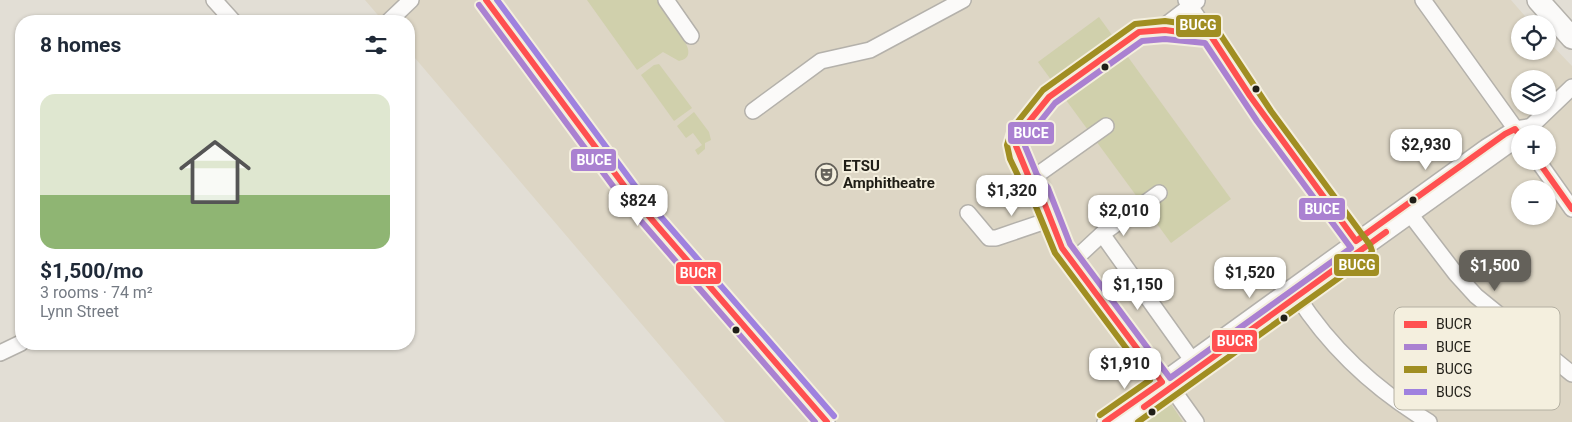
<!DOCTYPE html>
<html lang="en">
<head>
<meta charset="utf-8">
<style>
	:root { --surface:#fff; --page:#f2f2f3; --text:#1f2937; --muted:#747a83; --accent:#64615a }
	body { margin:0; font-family:Roboto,sans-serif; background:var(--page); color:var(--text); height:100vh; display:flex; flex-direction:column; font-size:19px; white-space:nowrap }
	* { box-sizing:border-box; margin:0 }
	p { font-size:16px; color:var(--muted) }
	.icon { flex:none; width:28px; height:28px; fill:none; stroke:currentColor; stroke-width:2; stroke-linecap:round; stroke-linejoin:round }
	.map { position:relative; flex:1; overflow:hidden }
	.drawer { position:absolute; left:15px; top:15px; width:400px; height:335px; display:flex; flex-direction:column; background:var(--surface); border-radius:20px; box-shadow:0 1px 4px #0004 }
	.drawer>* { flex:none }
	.controls { position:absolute; left:1511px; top:15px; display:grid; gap:10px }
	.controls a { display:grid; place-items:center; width:45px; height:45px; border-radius:50%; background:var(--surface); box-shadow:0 1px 4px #0004; font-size:25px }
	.price { position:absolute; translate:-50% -42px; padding:0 11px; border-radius:10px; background:#fff; color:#222; font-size:16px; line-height:32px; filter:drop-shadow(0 1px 2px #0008) }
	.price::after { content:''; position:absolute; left:50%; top:30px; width:15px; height:11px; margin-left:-8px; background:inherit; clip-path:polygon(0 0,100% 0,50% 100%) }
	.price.current { background:var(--accent); color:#fff }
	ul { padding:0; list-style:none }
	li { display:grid; align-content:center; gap:10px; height:265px; padding:0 25px }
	li span { display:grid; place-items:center; height:155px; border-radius:15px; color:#555 }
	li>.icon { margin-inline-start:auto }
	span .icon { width:90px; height:90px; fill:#fffc; stroke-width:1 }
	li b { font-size:21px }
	h2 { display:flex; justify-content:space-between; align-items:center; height:60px; padding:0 25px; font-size:21px }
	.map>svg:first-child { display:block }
	.built { fill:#ddd6c5; fill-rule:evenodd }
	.green { fill:#d0d0ac }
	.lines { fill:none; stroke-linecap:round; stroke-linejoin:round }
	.minor-casing { stroke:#b4b1ab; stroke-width:18 }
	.highway-casing { stroke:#b4b1ab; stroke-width:24 }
	.minor { stroke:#fbfaf9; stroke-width:15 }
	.highway { stroke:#fbfaf9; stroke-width:21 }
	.bus-1-casing { stroke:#f4efde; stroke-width:10 }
	.bus-2-casing { stroke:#f4efde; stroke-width:10 }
	.bus-3-casing { stroke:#f4efde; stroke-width:10 }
	.bus-4-casing { stroke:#f4efde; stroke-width:10 }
	.bus-1 { stroke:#ff5050; stroke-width:6 }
	.bus-2 { stroke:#aa81d1; stroke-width:6 }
	.bus-3 { stroke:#a08e22; stroke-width:6 }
	.bus-4 { stroke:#9f81df; stroke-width:6 }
	.bus-dot { fill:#201e17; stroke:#f4efde; stroke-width:2 }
	.labels { text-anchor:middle; stroke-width:4; stroke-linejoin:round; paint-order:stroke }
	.poi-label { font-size:15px; font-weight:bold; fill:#201e17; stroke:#f4efde; text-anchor:start }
	.key { fill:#f4efde; stroke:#b4b0a2; stroke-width:1 }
	.key-label { font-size:14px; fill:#201e17 }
	.line-badge { stroke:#f4efde; stroke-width:2 }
	.badge-label { font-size:14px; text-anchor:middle; font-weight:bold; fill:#fff }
</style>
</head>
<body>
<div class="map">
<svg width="1572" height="422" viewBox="0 0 1572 422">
	<rect width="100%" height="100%" fill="#e2ded5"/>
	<path class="built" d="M 365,0 L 1511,0 L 1532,24 L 1520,24 L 1520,51 L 1548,51 L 1548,41 L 1572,66 L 1572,422 L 725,422 L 409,51 L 409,21 L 383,21 ZM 1520,79 L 1548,79 L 1548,106 L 1520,106 ZM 1520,134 L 1548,134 L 1548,161 L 1520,161 ZM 1520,189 L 1548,189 L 1548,216 L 1520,216 Z"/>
	<g class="green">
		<path d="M 587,0 L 659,0 L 683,33 L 682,37 C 688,46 694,58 679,61 L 663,52 L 637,70 Z"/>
		<polygon points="1099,17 1231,199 1171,243 1038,62"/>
		<polygon points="659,64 692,108 674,121 641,75 654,65"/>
		<polygon points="694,112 709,132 711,140 705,143 705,149 698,155 695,150 702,145 693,133 686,138 677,126"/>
		<polygon points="1171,404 1183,422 1146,422"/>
	</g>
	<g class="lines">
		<defs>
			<g id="minor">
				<polyline points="214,0 233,21"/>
				<polyline points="486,0 634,199 827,422"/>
				<polyline points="666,0 691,36"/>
				<polyline points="1186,0 1250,96 1362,248"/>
				<polyline points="1423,0 1520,135"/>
				<polyline points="389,21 411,0"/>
				<polyline points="1165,30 1167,24 1197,1"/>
				<polyline points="753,111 821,61 870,50 963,0"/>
				<polyline points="1523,134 1572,87"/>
				<polyline points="1538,161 1572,209"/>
				<polyline points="1030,180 1106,126"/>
				<polyline points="968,213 989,238 996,238 1043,222 1052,222"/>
				<polyline points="1410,214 1456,274 1476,296 1572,374"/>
				<polyline points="1102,234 1192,360"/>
				<polyline points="1073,261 1102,234 1159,193"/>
				<polyline points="1302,293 1520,137"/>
				<path d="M 1297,296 C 1331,349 1376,390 1429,422"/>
				<polyline points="0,353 21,343"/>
				<polyline points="1105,422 1486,147 1515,129 1528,127"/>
				<polyline points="1123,422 1145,406"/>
				<polyline points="1196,422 1176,394 1168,389 1155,373 1062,248 1040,192 1030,180 1018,155 1016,146 1019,134 1049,97 1139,32 1165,30 1201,35 1209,33"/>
			</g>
			<polyline id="highway" points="1538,0 1572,38"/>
		</defs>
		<use href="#minor" class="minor-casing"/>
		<use href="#highway" class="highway-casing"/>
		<use href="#minor" class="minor"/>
		<use href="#highway" class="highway"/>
		<defs>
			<g id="bus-1">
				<polyline points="486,0 634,199 827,422"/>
				<polyline points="1538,161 1572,209"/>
				<polyline points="1144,407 1386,232"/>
				<polyline points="1105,422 1162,382 1062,248 1040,192 1030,180 1016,146 1019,134 1049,97 1139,32 1165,30 1201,35 1209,33 1250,96 1356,241 1505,134 1515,129 1520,136"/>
			</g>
			<g id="bus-2">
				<polyline points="479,5 627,205 815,422"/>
				<polygon points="1165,39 1205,43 1257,121 1351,248 1170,378 1070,244 1048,188 1037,175 1025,146 1027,138 1055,103 1142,41"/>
			</g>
			<polyline id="bus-3" points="1100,415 1150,380 1055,253 1032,197 1022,184 1010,159 1007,145 1012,129 1043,90 1135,24 1165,21 1201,26 1211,24 1216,28 1271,111 1370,245 1372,251 1368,257 1138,422"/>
			<polyline id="bus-4" points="497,0 641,194 834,416"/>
		</defs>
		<use href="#bus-1" class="bus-1-casing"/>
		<use href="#bus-2" class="bus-2-casing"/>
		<use href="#bus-3" class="bus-3-casing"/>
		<use href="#bus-4" class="bus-4-casing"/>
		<use href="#bus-1" class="bus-1"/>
		<use href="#bus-2" class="bus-2"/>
		<use href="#bus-3" class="bus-3"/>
		<use href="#bus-4" class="bus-4"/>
	</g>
	<defs>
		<symbol id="theatre-ring" viewBox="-11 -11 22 22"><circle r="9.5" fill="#f4efde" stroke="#64615a" stroke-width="1.5"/><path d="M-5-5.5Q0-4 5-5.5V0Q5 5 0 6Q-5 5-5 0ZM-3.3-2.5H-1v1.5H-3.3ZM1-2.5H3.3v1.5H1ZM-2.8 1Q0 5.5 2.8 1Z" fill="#64615a"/></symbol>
	</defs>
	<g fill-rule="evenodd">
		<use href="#theatre-ring" x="814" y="162" width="25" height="25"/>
	</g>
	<g class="bus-dot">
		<circle cx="1105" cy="67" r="4.5"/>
		<circle cx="1256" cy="89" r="4.5"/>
		<circle cx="1413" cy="200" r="4.5"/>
		<circle cx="1284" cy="318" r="4.5"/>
		<circle cx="736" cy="330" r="4.5"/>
		<circle cx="1152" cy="412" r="4.5"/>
	</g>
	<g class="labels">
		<g class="poi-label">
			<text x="843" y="171">ETSU<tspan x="843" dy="17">Amphitheatre</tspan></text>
		</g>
	</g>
	<rect x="1394" y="307" width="166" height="103" rx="8" class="key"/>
	<rect x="1404" y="321" width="23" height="7" fill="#ff5050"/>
	<rect x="1404" y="344" width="23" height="6" fill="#aa81d1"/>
	<rect x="1404" y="366" width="23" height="7" fill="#a08e22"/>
	<rect x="1404" y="389" width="23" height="6" fill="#9f81df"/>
	<g class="key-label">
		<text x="1436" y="329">BUCR</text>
		<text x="1436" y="352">BUCE</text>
		<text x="1436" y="374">BUCG</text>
		<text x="1436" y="397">BUCS</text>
	</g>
	<g class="line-badge">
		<rect x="1175" y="14" width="47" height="24" rx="5" fill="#a08e22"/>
		<rect x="1007" y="121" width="48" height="24" rx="5" fill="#aa81d1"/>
		<rect x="570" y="148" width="47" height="24" rx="5" fill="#aa81d1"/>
		<rect x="1298" y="197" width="48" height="24" rx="5" fill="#aa81d1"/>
		<rect x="1333" y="253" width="47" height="24" rx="5" fill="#a08e22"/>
		<rect x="675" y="261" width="47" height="24" rx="5" fill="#ff5050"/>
		<rect x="1211" y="329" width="47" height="24" rx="5" fill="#ff5050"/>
	</g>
	<g class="badge-label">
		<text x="1198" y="30">BUCG</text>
		<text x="1031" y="138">BUCE</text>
		<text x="594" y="165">BUCE</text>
		<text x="1322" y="214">BUCE</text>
		<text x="1357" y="270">BUCG</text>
		<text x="698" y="278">BUCR</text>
		<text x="1235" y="346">BUCR</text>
	</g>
</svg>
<div class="controls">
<a><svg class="icon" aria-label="locate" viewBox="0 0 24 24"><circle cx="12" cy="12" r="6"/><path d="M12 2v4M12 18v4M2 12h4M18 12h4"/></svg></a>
<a><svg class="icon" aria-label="layers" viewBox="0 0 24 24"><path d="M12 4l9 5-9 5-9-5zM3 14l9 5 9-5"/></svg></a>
<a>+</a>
<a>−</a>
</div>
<b class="price" style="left:1426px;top:171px">$2,930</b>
<b class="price" style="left:1012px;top:217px">$1,320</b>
<b class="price" style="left:638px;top:227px">$824</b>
<b class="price" style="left:1124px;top:237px">$2,010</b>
<b class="price current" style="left:1495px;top:292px">$1,500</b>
<b class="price" style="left:1250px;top:299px">$1,520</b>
<b class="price" style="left:1138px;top:311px">$1,150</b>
<b class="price" style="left:1125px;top:390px">$1,910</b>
<section class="drawer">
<h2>8 homes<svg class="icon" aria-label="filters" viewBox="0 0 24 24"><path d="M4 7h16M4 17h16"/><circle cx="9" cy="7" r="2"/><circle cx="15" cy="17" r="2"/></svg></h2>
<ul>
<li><span style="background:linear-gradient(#dfe7d0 65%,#8fb573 0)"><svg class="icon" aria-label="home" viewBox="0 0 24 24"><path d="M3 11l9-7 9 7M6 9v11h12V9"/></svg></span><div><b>$1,500/mo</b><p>3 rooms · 74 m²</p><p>Lynn Street</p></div></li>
</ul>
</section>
</div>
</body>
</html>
